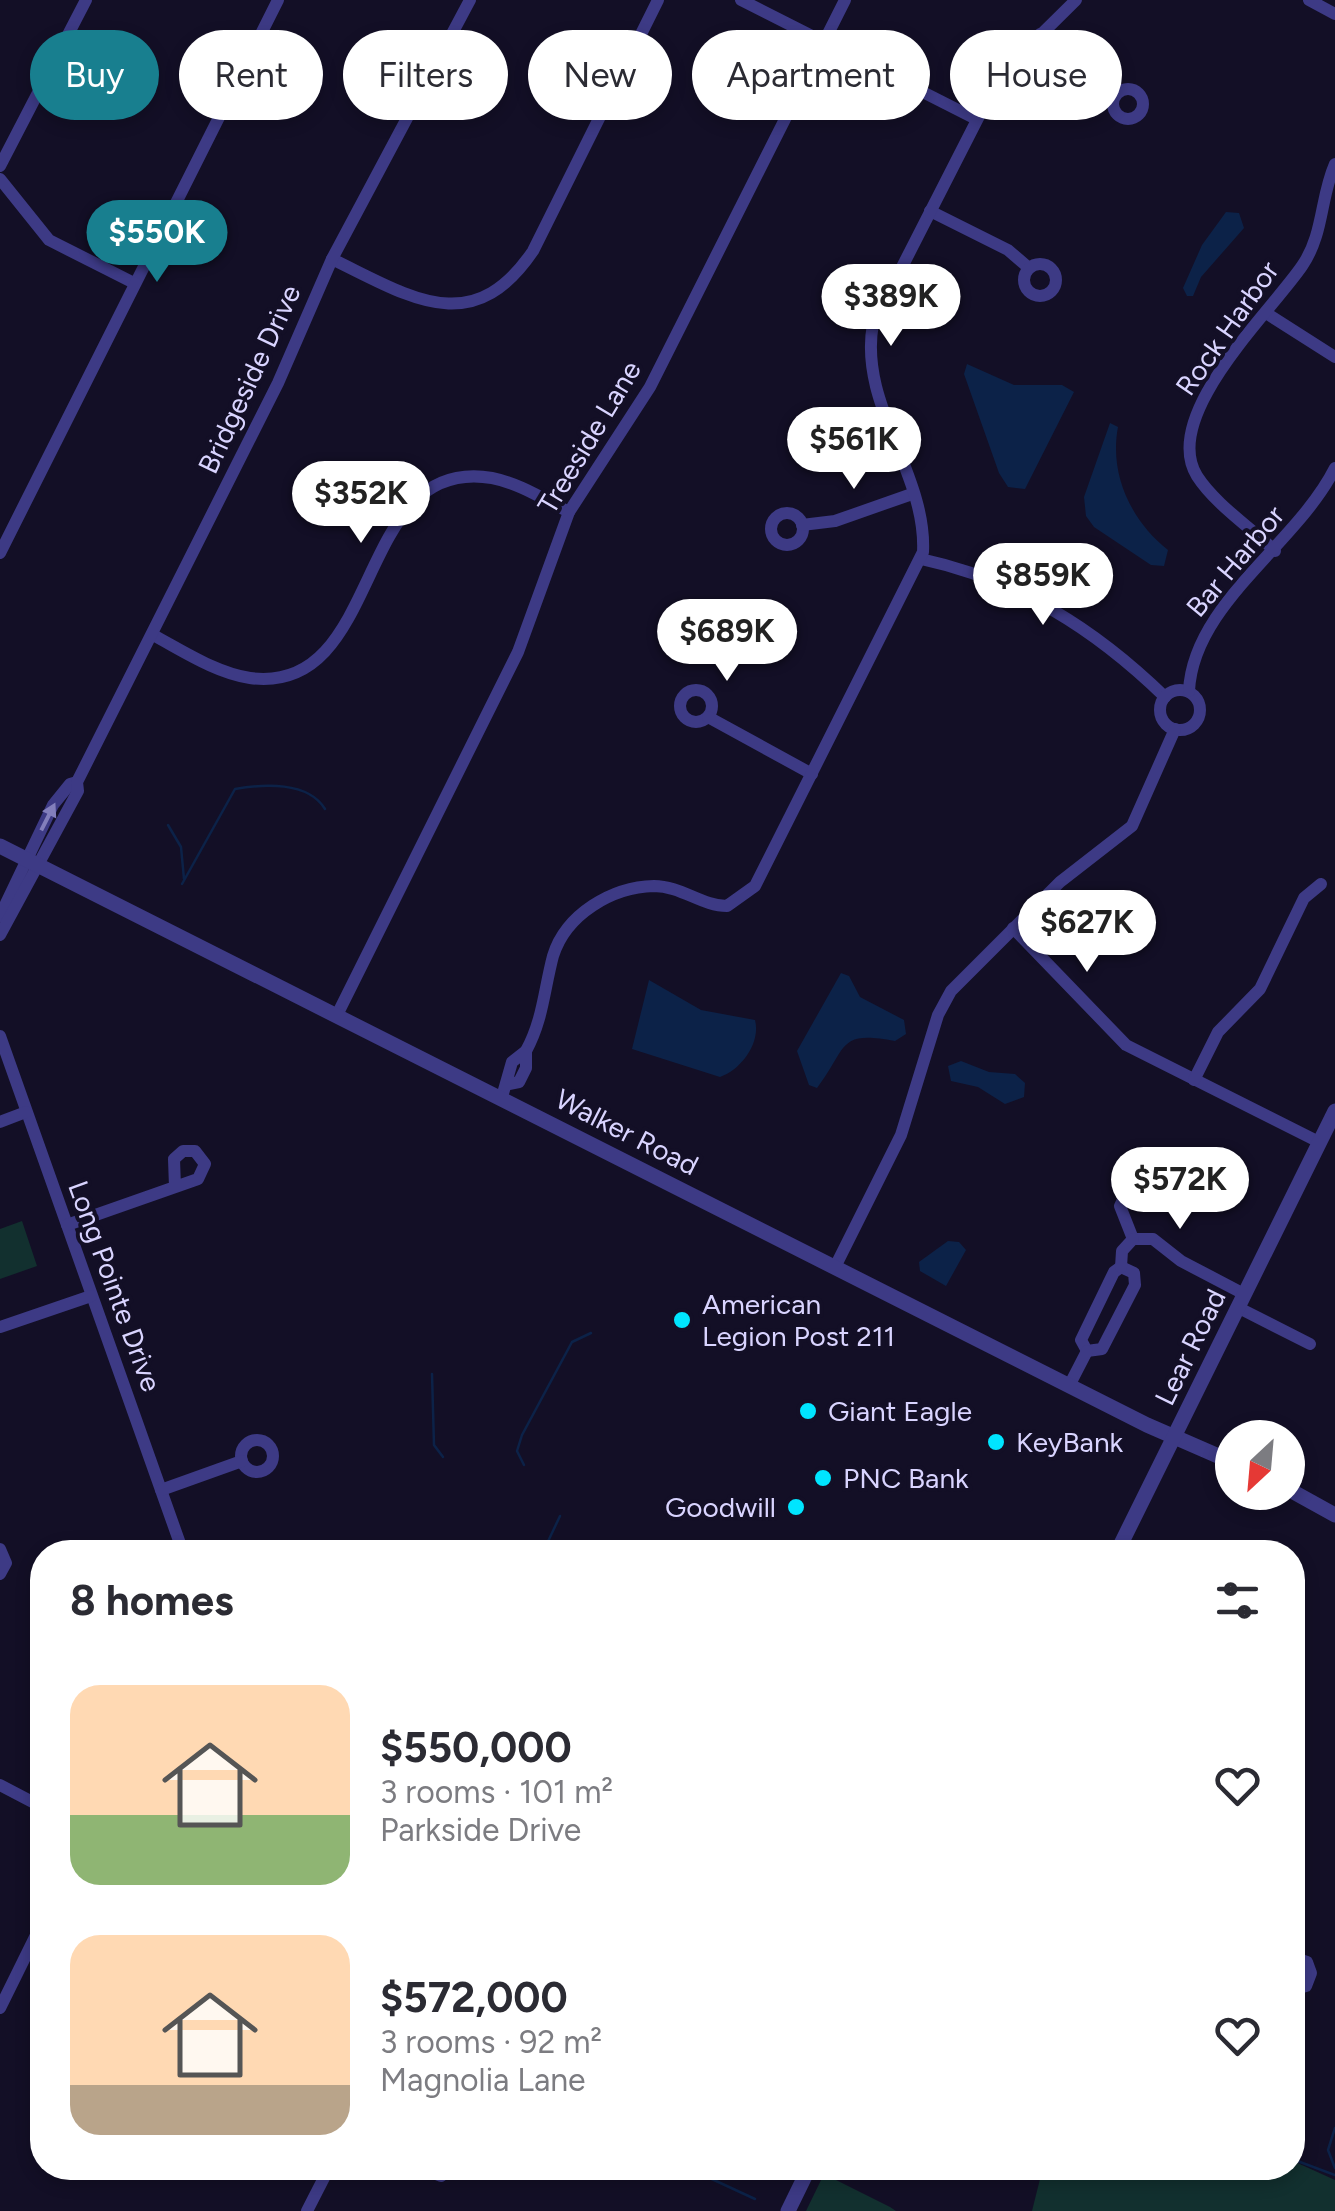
<!DOCTYPE html>
<html lang="en">
<head>
<meta charset="utf-8">
<style>
	:root { --surface:#fff; --page:#f2f2f3; --text:#2b2b33; --muted:#7c7c81; --accent:#187f8f }
	body { margin:0; font-family:Figtree,sans-serif; background:var(--page); color:var(--text); height:100vh; display:flex; flex-direction:column; font-size:38px; white-space:nowrap }
	* { box-sizing:border-box; margin:0 }
	p { font-size:32px; color:var(--muted) }
	.icon { flex:none; width:55px; height:55px; fill:none; stroke:currentColor; stroke-width:2; stroke-linecap:round; stroke-linejoin:round }
	.map { position:relative; flex:1; overflow:hidden }
	.panel { position:absolute; left:30px; top:1540px; width:1275px; height:640px; display:flex; flex-direction:column; background:var(--surface); border-radius:40px; box-shadow:0 5px 15px #0003 }
	.panel>* { flex:none }
	.banner { position:absolute; left:30px; top:30px; width:1275px; height:90px; display:flex; gap:20px }
	.needle { width:65px; rotate:206deg }
	.tools { position:absolute; left:1215px; top:1420px; display:grid; gap:20px }
	.tools a { display:grid; place-items:center; width:90px; height:90px; border-radius:50%; background:var(--surface); box-shadow:0 5px 15px #0003; font-size:50px }
	.price { position:absolute; translate:-50% -85px; padding:0 22px; border-radius:35px; background:#fff; color:#222; font-size:32px; line-height:65px; filter:drop-shadow(0 2px 5px #0008) }
	.price::after { content:''; position:absolute; left:50%; top:60px; width:30px; height:22px; margin-left:-15px; background:inherit; clip-path:polygon(0 0,100% 0,50% 100%) }
	.price.active { background:var(--accent); color:#fff }
	ul { padding:0; list-style:none }
	li { display:flex; align-items:center; gap:30px; height:250px; padding:0 40px }
	li span { display:grid; place-items:center; flex:none; width:280px; height:200px; border-radius:30px; color:#555 }
	li>.icon { margin-inline-start:auto }
	span .icon { width:120px; height:120px; fill:#fffc; stroke-width:1 }
	li b { font-size:42px }
	h2 { display:flex; justify-content:space-between; align-items:center; height:120px; padding:0 40px; font-size:42px }
	.pill { padding:0 35px; border-radius:45px; background:var(--surface); box-shadow:0 5px 15px #0003; font-size:35px; line-height:90px }
	.pill.active { background:var(--accent); color:#fff }
	.map>svg:first-child { display:block }
	.green { fill:#12302f }
	.water { fill:#0c2248 }
	.lines { fill:none; stroke-linecap:round; stroke-linejoin:round }
	.stream { stroke:#0c2248; stroke-width:2.5 }
	.minor { stroke:#3d3a85; stroke-width:12 }
	.tertiary { stroke:#3d3a85; stroke-width:15 }
	.oneway { fill:#837fbc }
	.poi-dot { fill:#00e5ff; stroke:#130f26; stroke-width:4 }
	.labels { text-anchor:middle; stroke-width:8; stroke-linejoin:round; paint-order:stroke }
	.street-label { font-size:28px; fill:#d9d4ff; stroke:#130f26 }
	.poi-label { font-size:28px; fill:#d9d4ff; stroke:#130f26; text-anchor:start }
</style>
</head>
<body>
<div class="map">
<svg width="1335" height="2211" viewBox="0 0 1335 2211">
	<rect width="100%" height="100%" fill="#130f26"/>
	<g class="green">
		<polygon points="22,1221 37,1266 0,1279 0,1229"/>
		<polygon points="1293,2161 1335,2180 1335,2211 1032,2211 1041,2175 1054,2180 1058,2168 1292,2168"/>
		<polygon points="824,2174 890,2207 896,2211 806,2211"/>
	</g>
	<g class="water">
		<polygon points="1226,212 1239,213 1244,228 1201,277 1193,296 1187,296 1183,288 1202,245"/>
		<polygon points="967,364 1014,385 1062,385 1074,392 1025,489 1008,487 999,473 964,374"/>
		<path d="M 1110,423 L 1118,427 C 1109,474 1131,521 1168,550 L 1164,566 L 1151,565 L 1094,527 L 1086,516 L 1084,497 Z"/>
		<path d="M 841,973 L 849,976 L 860,997 L 904,1020 L 906,1034 L 895,1041 C 836,1030 848,1048 817,1088 L 809,1085 L 797,1051 Z"/>
		<path d="M 649,980 L 701,1010 L 755,1020 C 761,1043 741,1070 720,1077 L 632,1049 Z"/>
		<polygon points="961,1061 989,1072 1015,1074 1025,1083 1024,1097 1005,1104 978,1087 951,1081 948,1066"/>
		<polygon points="948,1241 959,1242 966,1250 946,1286 920,1271 919,1262"/>
	</g>
	<g class="lines">
		<g class="stream">
			<polyline points="168,825 181,847 184,879"/>
			<path d="M 182,884 L 235,789 C 263,784 308,781 325,809"/>
			<polyline points="432,1374 434,1445 443,1457"/>
			<polyline points="524,1465 517,1451 522,1435 572,1342 591,1333"/>
			<polyline points="543,1552 560,1516"/>
			<polyline points="1335,2128 1328,2150 1335,2168"/>
			<polyline points="1292,2159 1335,2175"/>
			<polyline points="688,2168 755,2199"/>
			<polyline points="769,2172 771,2168"/>
		</g>
		<g class="minor">
			<polyline points="741,0 976,119"/>
			<polyline points="1309,0 1335,14"/>
			<polyline points="1040,34 1086,83 1114,97"/>
			<circle cx="1128" cy="104" r="15"/>
			<polyline points="0,166 86,0"/>
			<polyline points="0,179 49,240 134,283"/>
			<polyline points="930,211 1008,250 1029,268"/>
			<path d="M 332,259 C 409,296 472,341 533,251 L 658,0"/>
			<circle cx="1040" cy="280" r="16"/>
			<polyline points="1266,313 1335,357"/>
			<circle cx="787" cy="529" r="16"/>
			<polyline points="802,525 835,521 912,494"/>
			<path d="M 1275,551 C 1251,528 1215,504 1197,476 C 1160,416 1269,314 1302,266 C 1324,234 1320,198 1335,164"/>
			<polyline points="0,553 278,0"/>
			<path d="M 921,559 C 1018,580 1095,629 1165,697"/>
			<path d="M 153,635 C 183,651 216,673 250,678 C 386,696 352,454 492,478 C 519,483 545,500 569,512"/>
			<circle cx="696" cy="706" r="16"/>
			<circle cx="1180" cy="710" r="20"/>
			<path d="M 1189,691 C 1193,604 1297,544 1335,468"/>
			<polyline points="708,717 812,774"/>
			<polyline points="0,916 53,805 70,784 77,782"/>
			<polyline points="1013,928 1126,1045 1319,1142"/>
			<polyline points="0,935 78,791 77,782 278,383 332,259 470,0"/>
			<polyline points="337,1015 518,652 569,512 650,387 845,0"/>
			<polyline points="0,1036 183,1552"/>
			<path d="M 526,1051 C 543,1020 544,990 553,956 C 566,914 612,887 654,886 C 681,886 702,906 727,906 L 755,886 L 923,552 C 927,474 858,404 873,324 L 1000,75 L 1076,0"/>
			<polyline points="1194,1080 1218,1032 1260,989 1304,898 1321,884"/>
			<polyline points="502,1097 512,1062 526,1051 526,1068 519,1082 509,1084"/>
			<polyline points="0,1122 26,1112"/>
			<polyline points="1140,1164 1120,1206 1133,1239 1153,1239 1181,1261 1244,1294"/>
			<polyline points="67,1225 198,1179 205,1164 195,1151 183,1151 174,1159 175,1187"/>
			<polyline points="836,1265 901,1135 938,1015 951,991 1060,882 1132,826 1175,729"/>
			<polygon points="1121,1267 1134,1273 1135,1285 1102,1349 1087,1351 1081,1340 1114,1272"/>
			<polyline points="1121,1267 1122,1251 1133,1239"/>
			<polyline points="1237,1307 1310,1344"/>
			<polyline points="0,1327 91,1296"/>
			<polyline points="1069,1386 1087,1351"/>
			<circle cx="257" cy="1456" r="16"/>
			<polyline points="161,1490 242,1461"/>
			<polyline points="0,1549 6,1563 0,1574"/>
			<polyline points="0,1785 42,1807"/>
			<polyline points="1292,1957 1307,1962 1311,1973 1306,1986 1292,1990"/>
			<polyline points="0,2008 42,1923"/>
			<polyline points="126,2168 136,2168"/>
			<polyline points="421,2168 441,2176 451,2168"/>
			<polyline points="307,2211 329,2168"/>
		</g>
		<g class="tertiary">
			<polyline points="0,846 1147,1425 1232,1462"/>
			<polyline points="1288,1489 1335,1515"/>
			<polyline points="1117,1552 1335,1111"/>
			<polyline points="788,2211 809,2168"/>
		</g>
	</g>
	<defs><path id="oneway-solid" d="M-6-.8H1V-3.2L6.5 0L1 3.2V.8H-6Z" transform="scale(2.5)"/></defs>
	<use class="oneway" href="#oneway-solid" transform="translate(48 817) rotate(-63)"/>
	<g class="poi-dot">
		<circle cx="682" cy="1320" r="10"/>
		<circle cx="808" cy="1411" r="10"/>
		<circle cx="996" cy="1442" r="10"/>
		<circle cx="823" cy="1478" r="10"/>
		<circle cx="796" cy="1507" r="10"/>
	</g>
	<g class="labels">
		<g class="street-label">
			<text transform="translate(1227 328) rotate(-55)" y="10">Rock Harbor</text>
			<text transform="translate(249 379) rotate(-65)" y="10">Bridgeside Drive</text>
			<text transform="translate(589 437) rotate(-59)" y="10">Treeside Lane</text>
			<text transform="translate(1235 561) rotate(-50)" y="10">Bar Harbor</text>
			<text transform="translate(627 1132) rotate(27)" y="10">Walker Road</text>
			<text transform="translate(115 1286) rotate(70)" y="10">Long Pointe Drive</text>
			<text transform="translate(1190 1347) rotate(-64)" y="10">Lear Road</text>
		</g>
		<g class="poi-label">
			<text x="702" y="1314">American<tspan x="702" dy="32">Legion Post 211</tspan></text>
			<text x="828" y="1421">Giant Eagle</text>
			<text x="1016" y="1452">KeyBank</text>
			<text x="843" y="1488">PNC Bank</text>
			<text x="776" y="1517" text-anchor="end">Goodwill</text>
		</g>
	</g>
</svg>
<div class="tools">
<a><svg class="needle" viewBox="-14 -14 28 28"><path d="M0-13l5 13h-10z" fill="#e53935"/><path d="M0 13l5-13h-10z" fill="#7c7c81"/></svg></a>
</div>
<b class="price active" style="left:157px;top:285px">$550K</b>
<b class="price" style="left:891px;top:349px">$389K</b>
<b class="price" style="left:854px;top:492px">$561K</b>
<b class="price" style="left:361px;top:546px">$352K</b>
<b class="price" style="left:1043px;top:628px">$859K</b>
<b class="price" style="left:727px;top:684px">$689K</b>
<b class="price" style="left:1087px;top:975px">$627K</b>
<b class="price" style="left:1180px;top:1232px">$572K</b>
<div class="banner">
<a class="pill active">Buy</a>
<a class="pill">Rent</a>
<a class="pill">Filters</a>
<a class="pill">New</a>
<a class="pill">Apartment</a>
<a class="pill">House</a>
</div>
<section class="panel">
<h2>8 homes<svg class="icon" aria-label="filters" viewBox="0 0 24 24"><path d="M4 7h16M4 17h16"/><circle cx="9" cy="7" r="2"/><circle cx="15" cy="17" r="2"/></svg></h2>
<ul>
<li><span style="background:linear-gradient(#ffd9b3 65%,#8fb573 0)"><svg class="icon" aria-label="home" viewBox="0 0 24 24"><path d="M3 11l9-7 9 7M6 9v11h12V9"/></svg></span><div><b>$550,000</b><p>3 rooms · 101 m²</p><p>Parkside Drive</p></div><svg class="icon" aria-label="heart" viewBox="0 0 24 24"><path d="M12 20l-8-8c-3-5 5-10 8-4 3-6 11-1 8 4z"/></svg></li>
<li><span style="background:linear-gradient(#ffd9b3 75%,#b9a48a 0)"><svg class="icon" aria-label="home" viewBox="0 0 24 24"><path d="M3 11l9-7 9 7M6 9v11h12V9"/></svg></span><div><b>$572,000</b><p>3 rooms · 92 m²</p><p>Magnolia Lane</p></div><svg class="icon" aria-label="heart" viewBox="0 0 24 24"><path d="M12 20l-8-8c-3-5 5-10 8-4 3-6 11-1 8 4z"/></svg></li>
</ul>
</section>
</div>
</body>
</html>
